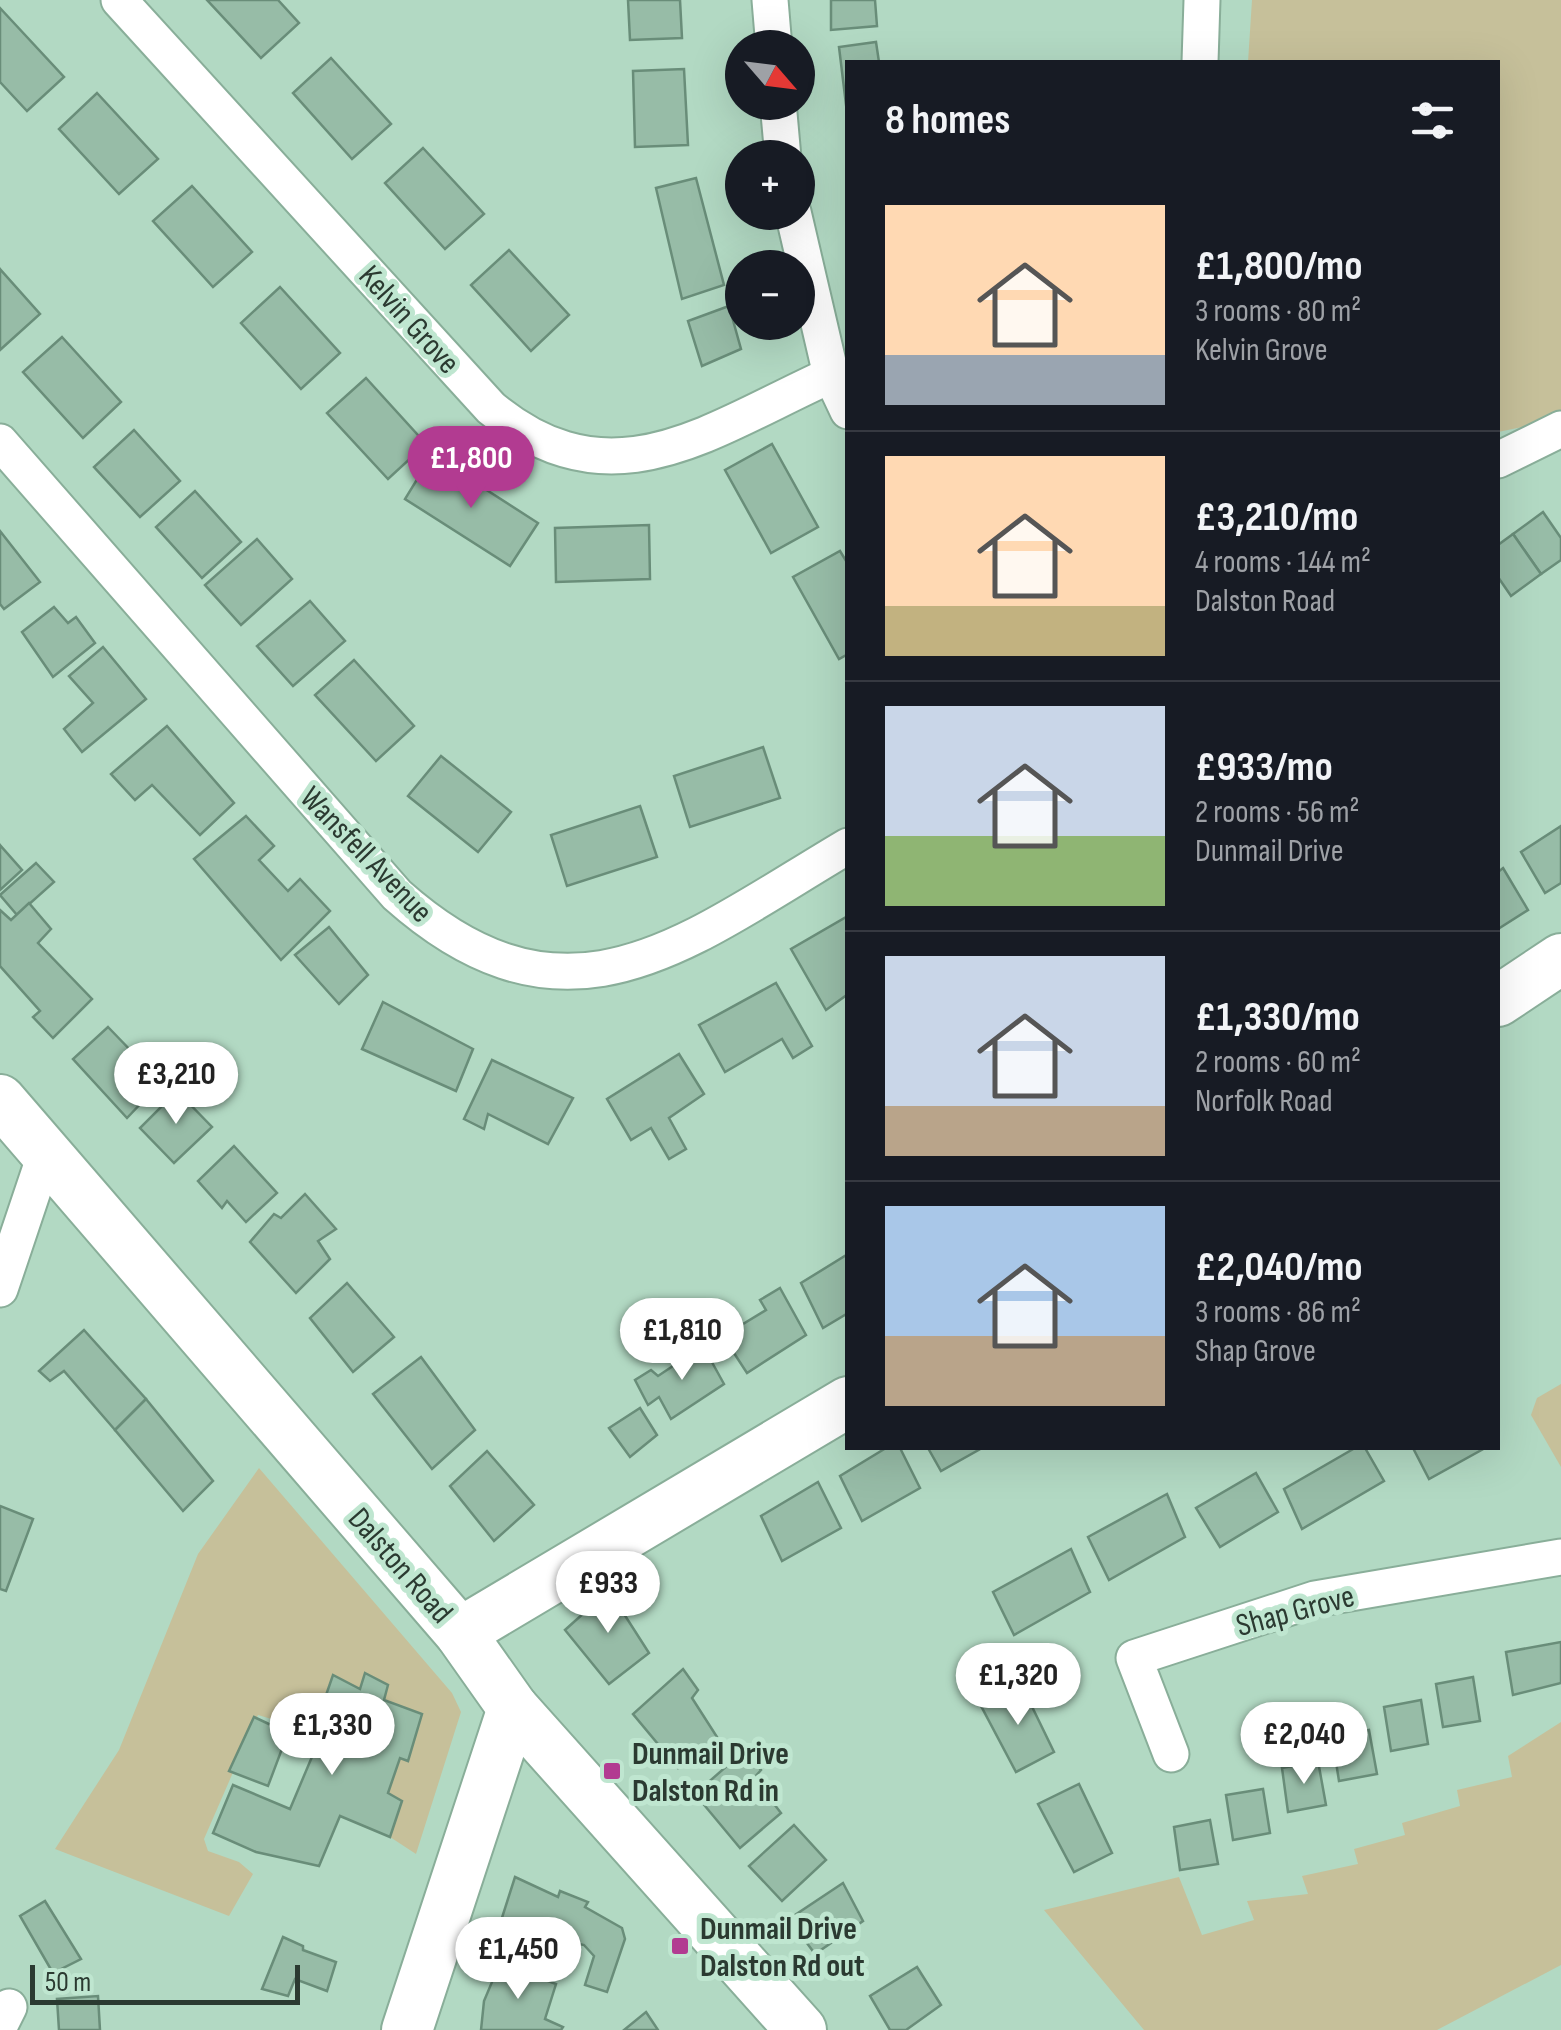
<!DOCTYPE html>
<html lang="en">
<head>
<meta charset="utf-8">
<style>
	:root { --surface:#171b24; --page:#20242c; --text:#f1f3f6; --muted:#9ea1a6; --line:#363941; --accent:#b23b91 }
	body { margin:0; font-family:"Sofia Sans Condensed",sans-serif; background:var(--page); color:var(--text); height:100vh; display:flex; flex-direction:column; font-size:38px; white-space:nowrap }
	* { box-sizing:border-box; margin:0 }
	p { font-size:32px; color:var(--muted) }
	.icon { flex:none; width:55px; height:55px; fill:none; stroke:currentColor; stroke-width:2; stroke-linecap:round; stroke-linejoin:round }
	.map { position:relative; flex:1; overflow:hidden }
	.panel { position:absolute; left:845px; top:60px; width:655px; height:1390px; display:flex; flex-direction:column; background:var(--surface); border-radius:0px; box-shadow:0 10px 40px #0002 }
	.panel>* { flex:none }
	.needle { width:65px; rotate:118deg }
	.controls { position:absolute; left:725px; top:30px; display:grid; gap:20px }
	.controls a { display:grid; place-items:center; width:90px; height:90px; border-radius:50%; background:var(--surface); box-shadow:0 10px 40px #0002; font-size:50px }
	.scale { position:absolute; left:30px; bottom:25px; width:270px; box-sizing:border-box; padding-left:10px; border:5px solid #2b3a31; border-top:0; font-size:28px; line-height:35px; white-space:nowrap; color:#2b3a31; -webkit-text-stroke:8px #bfe6d0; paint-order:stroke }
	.price { position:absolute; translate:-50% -85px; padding:0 22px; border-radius:35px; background:#fff; color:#222; font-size:32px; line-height:65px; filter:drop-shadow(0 2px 5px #0008) }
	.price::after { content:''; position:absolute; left:50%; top:60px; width:30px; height:22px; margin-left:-15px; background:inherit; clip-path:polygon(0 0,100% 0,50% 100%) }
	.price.current { background:var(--accent); color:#fff }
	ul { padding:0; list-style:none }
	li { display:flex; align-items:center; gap:30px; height:250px; padding:0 40px }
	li+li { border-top:2px solid var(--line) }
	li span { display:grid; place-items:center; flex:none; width:280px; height:200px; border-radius:0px; color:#555 }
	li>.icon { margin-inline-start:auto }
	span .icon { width:120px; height:120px; fill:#fffc; stroke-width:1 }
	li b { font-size:42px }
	h2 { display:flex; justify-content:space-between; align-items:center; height:120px; padding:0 40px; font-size:42px }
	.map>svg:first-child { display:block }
	.green { fill:#c6c09a }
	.building { fill:#97bca7; stroke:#698d79; stroke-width:2.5 }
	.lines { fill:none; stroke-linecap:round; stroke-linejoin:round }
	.street-casing { stroke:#89ae99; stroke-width:39 }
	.secondary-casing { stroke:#89ae99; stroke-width:54 }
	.street { stroke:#fff; stroke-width:35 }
	.secondary { stroke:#fff; stroke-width:50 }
	.poi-dot { fill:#b23b91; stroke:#bfe6d0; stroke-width:4 }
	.labels { text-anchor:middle; stroke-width:10; stroke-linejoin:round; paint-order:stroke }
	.street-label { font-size:32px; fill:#2b3a31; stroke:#bfe6d0 }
	.poi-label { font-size:32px; font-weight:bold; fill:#2b3a31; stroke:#bfe6d0; text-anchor:start }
</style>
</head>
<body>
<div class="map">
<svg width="1561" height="2030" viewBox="0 0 1561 2030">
	<rect width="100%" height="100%" fill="#b2d9c3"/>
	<g class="green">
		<polygon points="1252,0 1561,0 1561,419 1498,432 1498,62 1248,62"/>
		<polygon points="1561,1384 1561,1467 1531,1415 1537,1398"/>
		<polygon points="259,1468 452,1693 461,1712 416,1854 390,1837 402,1801 388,1793 400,1758 384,1700 388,1685 360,1689 333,1676 317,1721 298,1727 258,1715 204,1839 208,1851 239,1862 253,1874 229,1916 55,1849 119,1750 198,1554"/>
		<polygon points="1561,1722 1561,1965 1437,2030 1144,2030 1044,1910 1179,1877 1202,1935 1254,1920 1247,1901 1308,1894 1302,1876 1358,1864 1354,1849 1405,1835 1402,1823 1460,1806 1457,1790 1512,1777 1508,1756"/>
	</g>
	<g class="building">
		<polygon points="207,0 278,0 299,23 261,58"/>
		<polygon points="628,0 680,0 682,38 630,40"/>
		<polygon points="831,0 875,0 877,26 831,30"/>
		<polygon points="0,8 64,77 27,111 0,82"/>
		<polygon points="876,42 879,62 848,62 848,121 839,47"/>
		<polygon points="331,58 391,124 352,159 293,93"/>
		<polygon points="684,69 688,145 635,147 633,71"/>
		<polygon points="97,93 158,159 119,194 59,129"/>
		<polygon points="423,148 484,214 445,249 385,183"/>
		<polygon points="696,178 724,285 682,299 656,188"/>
		<polygon points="192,186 252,252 213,287 153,221"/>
		<polygon points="509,250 569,315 531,351 471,285"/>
		<polygon points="0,269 40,314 0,350"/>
		<polygon points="280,287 340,353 301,389 241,323"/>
		<polygon points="729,306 741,349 702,366 688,321"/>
		<polygon points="62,337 121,402 83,438 23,372"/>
		<polygon points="366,378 426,444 388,479 327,413"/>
		<polygon points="134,430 180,481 140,517 94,467"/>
		<polygon points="772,444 818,527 771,553 725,470"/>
		<polygon points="432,455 538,523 510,566 405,499"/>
		<polygon points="195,491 241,542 202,578 156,527"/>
		<polygon points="1543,512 1561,538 1561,560 1541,574 1513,534"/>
		<polygon points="649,525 650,579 556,582 555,528"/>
		<polygon points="0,531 40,582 4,609 0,604"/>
		<polygon points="1513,534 1541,574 1511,596 1498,577 1498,545"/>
		<polygon points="257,539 292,579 241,625 205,585"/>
		<polygon points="840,551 848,564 848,654 839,659 793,577"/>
		<polygon points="310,601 345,641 293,686 257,646"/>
		<polygon points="54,607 68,623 76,617 95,643 53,677 22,632"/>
		<polygon points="103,647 146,699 82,752 64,729 93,703 69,676"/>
		<polygon points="354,660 414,726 376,761 315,695"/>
		<polygon points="167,726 234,803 200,835 152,785 135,800 111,774"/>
		<polygon points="763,747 780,798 690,827 674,776"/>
		<polygon points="441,756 511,812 478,852 408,796"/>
		<polygon points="640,806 657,857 567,886 551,835"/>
		<polygon points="246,816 274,846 259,860 288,891 300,879 330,911 281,960 194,859"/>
		<polygon points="1561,826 1561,883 1545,893 1521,852"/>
		<polygon points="0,845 22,870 0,890"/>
		<polygon points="36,863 54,882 17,915 0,895"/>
		<polygon points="1503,868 1528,910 1498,929 1498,872"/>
		<polygon points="29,903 51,929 38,943 92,999 53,1038 33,1017 40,1011 0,966 0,910 11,920"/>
		<polygon points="848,916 848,994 826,1010 791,949"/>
		<polygon points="329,927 368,975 339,1004 295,955"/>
		<polygon points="776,983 812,1046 793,1058 782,1039 725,1072 699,1025"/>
		<polygon points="383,1002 473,1049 456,1091 362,1049"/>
		<polygon points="108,1027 161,1082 127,1118 73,1059"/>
		<polygon points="679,1054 704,1094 669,1118 686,1149 669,1159 651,1128 631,1140 607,1099"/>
		<polygon points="492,1060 573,1098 548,1144 488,1114 484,1129 464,1119"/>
		<polygon points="177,1091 212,1127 174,1163 140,1128"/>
		<polygon points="234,1146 277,1193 246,1222 227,1201 222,1208 198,1181"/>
		<polygon points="305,1194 336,1229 318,1241 330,1259 296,1293 250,1242 274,1214 281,1218"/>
		<polygon points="848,1254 848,1313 823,1328 801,1283"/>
		<polygon points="347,1283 394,1337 353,1372 310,1318"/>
		<polygon points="780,1288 806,1335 747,1373 715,1324 731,1316 738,1327 766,1310 760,1300"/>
		<polygon points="84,1330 146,1399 115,1430 64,1371 50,1381 39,1371"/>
		<polygon points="703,1346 724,1384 671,1419 659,1397 648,1405 635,1380 651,1370 658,1376"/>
		<polygon points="421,1357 475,1430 432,1469 373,1394"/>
		<polygon points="146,1399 213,1481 183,1511 115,1430"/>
		<polygon points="640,1408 657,1435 630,1457 609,1428"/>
		<polygon points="886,1448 900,1448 920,1488 862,1521 840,1476"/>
		<polygon points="928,1448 982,1448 941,1471"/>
		<polygon points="1355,1448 1365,1448 1384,1481 1302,1529 1284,1489"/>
		<polygon points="1413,1448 1485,1448 1429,1479"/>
		<polygon points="487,1451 534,1505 494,1541 450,1486"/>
		<polygon points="1256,1473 1278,1512 1220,1547 1196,1508"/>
		<polygon points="818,1482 841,1528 782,1561 761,1516"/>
		<polygon points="1167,1494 1185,1537 1109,1580 1088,1537"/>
		<polygon points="0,1506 33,1519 6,1591 0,1589"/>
		<polygon points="1071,1549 1090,1592 1014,1635 993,1592"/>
		<polygon points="615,1585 630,1606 624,1614 649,1653 609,1684 565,1630"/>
		<polygon points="1561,1642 1561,1683 1513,1695 1506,1652"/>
		<polygon points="683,1669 698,1690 692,1698 717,1737 678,1768 633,1714"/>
		<polygon points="365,1673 388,1685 384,1700 422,1714 408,1761 400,1758 388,1793 402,1801 390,1837 340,1816 319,1866 256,1852 213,1833 233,1785 290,1809 325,1726 317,1721 333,1675 360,1689"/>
		<polygon points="1473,1677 1480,1721 1443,1727 1436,1684"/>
		<polygon points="1021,1684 1054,1752 1016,1772 980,1704"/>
		<polygon points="1421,1700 1428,1744 1391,1751 1384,1707"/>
		<polygon points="254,1717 288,1733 268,1786 229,1771"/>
		<polygon points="1369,1730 1377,1774 1339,1781 1332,1737"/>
		<polygon points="745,1750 761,1770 754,1778 781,1813 740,1848 695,1794"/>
		<polygon points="1318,1761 1326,1805 1288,1812 1282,1768"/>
		<polygon points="1079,1784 1112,1853 1074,1872 1038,1804"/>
		<polygon points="1263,1789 1270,1833 1233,1840 1226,1795"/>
		<polygon points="1210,1820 1218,1864 1180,1870 1174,1827"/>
		<polygon points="794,1825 826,1860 782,1901 749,1866"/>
		<polygon points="515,1877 558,1897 560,1891 588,1902 585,1907 622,1928 625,1939 607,1992 585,1985 594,1956 584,1945 568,1941 561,1968 501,1946 506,1926 500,1924"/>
		<polygon points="843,1883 863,1921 815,1954 801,1935 809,1929 795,1915"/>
		<polygon points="45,1901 81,1959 53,1973 20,1916"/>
		<polygon points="283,1937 303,1946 303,1950 336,1962 327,1991 295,1979 288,1996 262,1989"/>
		<polygon points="500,1963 556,1984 545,2019 563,2027 561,2030 481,2030 484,2001"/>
		<polygon points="917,1967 941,2005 906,2030 890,2030 870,1996"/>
		<polygon points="98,1996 100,2030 59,2030 57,1999"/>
		<polygon points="646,2012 658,2030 624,2030"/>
	</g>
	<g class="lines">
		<defs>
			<g id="street">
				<path d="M 119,0 L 491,408 C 612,508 711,429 831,375"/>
				<polyline points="770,0 774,48"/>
				<polyline points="1200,62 1202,0"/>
				<polyline points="778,102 783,158"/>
				<polyline points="793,212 831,375 848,411"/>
				<path d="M 0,442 L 397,895 C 568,1047 687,941 848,846"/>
				<polyline points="1498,460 1561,429"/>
				<polyline points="0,1289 46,1152"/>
				<polyline points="1171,1754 1134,1658 1315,1599 1561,1557"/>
				<polyline points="0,2025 9,2007"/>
			</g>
			<g id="secondary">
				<polyline points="1498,1001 1561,959"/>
				<polyline points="0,1100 460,1633 513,1708 801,2030"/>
				<polyline points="460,1633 848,1402"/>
				<polyline points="407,2030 513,1708"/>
			</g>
		</defs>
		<use href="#street" class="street-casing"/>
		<use href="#secondary" class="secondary-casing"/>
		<use href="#street" class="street"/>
		<use href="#secondary" class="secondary"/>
	</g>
	<g class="poi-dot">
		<rect x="602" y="1761" width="20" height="20" rx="5"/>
		<rect x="670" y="1936" width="20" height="20" rx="5"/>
	</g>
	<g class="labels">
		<g class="street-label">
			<text transform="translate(410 319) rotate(48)" y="11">Kelvin Grove</text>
			<text transform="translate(367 854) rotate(46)" y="11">Wansfell Avenue</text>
			<text transform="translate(401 1565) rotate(49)" y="11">Dalston Road</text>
			<text transform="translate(1295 1610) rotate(-15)" y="11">Shap Grove</text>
		</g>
		<g class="poi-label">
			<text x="632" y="1764">Dunmail Drive<tspan x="632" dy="37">Dalston Rd in</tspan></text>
			<text x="700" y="1939">Dunmail Drive<tspan x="700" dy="37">Dalston Rd out</tspan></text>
		</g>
	</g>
</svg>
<div class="controls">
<a><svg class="needle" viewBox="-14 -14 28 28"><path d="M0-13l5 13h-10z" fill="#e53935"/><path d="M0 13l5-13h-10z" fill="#9ea1a6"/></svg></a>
<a>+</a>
<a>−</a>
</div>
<div class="scale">50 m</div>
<b class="price current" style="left:471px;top:511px">£1,800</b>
<b class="price" style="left:176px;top:1127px">£3,210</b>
<b class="price" style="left:682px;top:1383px">£1,810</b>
<b class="price" style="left:608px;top:1636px">£933</b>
<b class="price" style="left:1018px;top:1728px">£1,320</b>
<b class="price" style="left:332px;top:1778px">£1,330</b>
<b class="price" style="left:1304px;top:1787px">£2,040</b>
<b class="price" style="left:518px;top:2002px">£1,450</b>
<section class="panel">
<h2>8 homes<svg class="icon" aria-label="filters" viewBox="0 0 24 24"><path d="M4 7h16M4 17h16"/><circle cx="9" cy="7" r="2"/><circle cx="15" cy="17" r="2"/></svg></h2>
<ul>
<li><span style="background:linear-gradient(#ffd9b3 75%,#9aa5b1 0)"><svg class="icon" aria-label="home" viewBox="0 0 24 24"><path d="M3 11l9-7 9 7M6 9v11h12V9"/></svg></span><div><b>£1,800/mo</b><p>3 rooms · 80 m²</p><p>Kelvin Grove</p></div></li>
<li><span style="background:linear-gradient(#ffd9b3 75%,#c2b280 0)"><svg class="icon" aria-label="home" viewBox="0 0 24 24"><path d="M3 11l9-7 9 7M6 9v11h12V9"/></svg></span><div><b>£3,210/mo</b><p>4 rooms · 144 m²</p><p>Dalston Road</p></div></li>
<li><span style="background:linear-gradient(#c9d6e8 65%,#8fb573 0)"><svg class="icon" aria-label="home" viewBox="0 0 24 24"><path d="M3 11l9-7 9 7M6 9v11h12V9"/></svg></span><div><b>£933/mo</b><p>2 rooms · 56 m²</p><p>Dunmail Drive</p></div></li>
<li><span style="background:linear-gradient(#c9d6e8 75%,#b9a48a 0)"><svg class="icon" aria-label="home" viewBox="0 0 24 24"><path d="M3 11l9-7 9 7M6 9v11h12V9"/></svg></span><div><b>£1,330/mo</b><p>2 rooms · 60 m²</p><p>Norfolk Road</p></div></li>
<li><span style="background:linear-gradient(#a9c7e8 65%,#b9a48a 0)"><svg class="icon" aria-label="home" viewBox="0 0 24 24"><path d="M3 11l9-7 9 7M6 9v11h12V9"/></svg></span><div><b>£2,040/mo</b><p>3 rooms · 86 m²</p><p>Shap Grove</p></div></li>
</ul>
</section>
</div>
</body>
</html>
